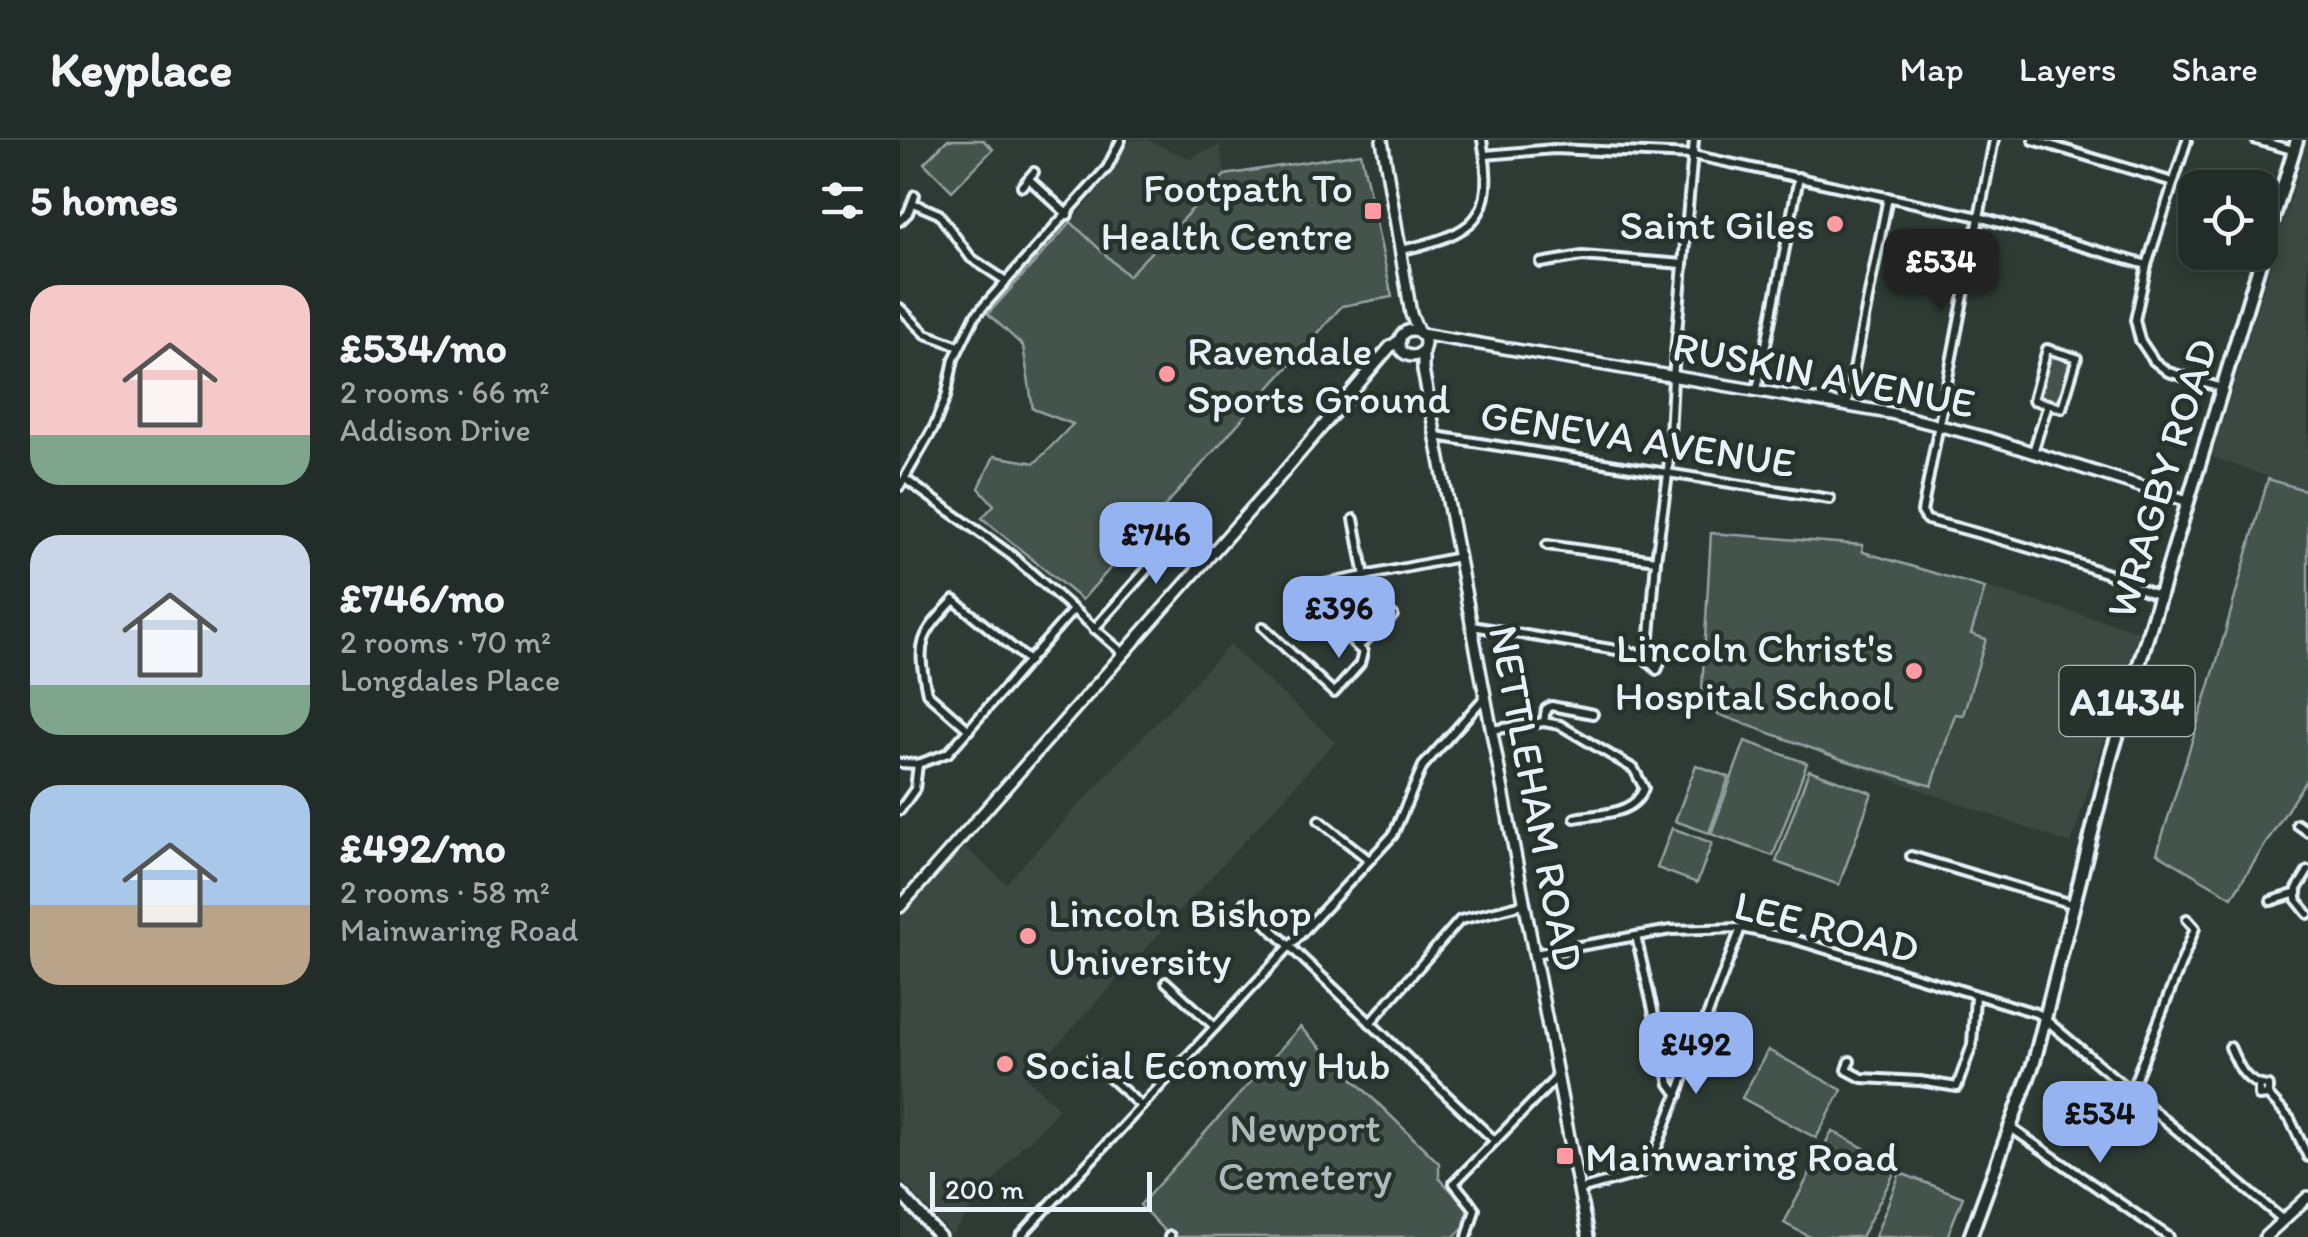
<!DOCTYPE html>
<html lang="en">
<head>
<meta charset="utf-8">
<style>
	:root { --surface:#222c28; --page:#2e3834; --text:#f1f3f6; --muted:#a2a7a8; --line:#3f4845; --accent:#95b2f1 }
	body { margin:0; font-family:Itim,sans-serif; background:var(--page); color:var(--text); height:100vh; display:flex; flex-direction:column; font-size:38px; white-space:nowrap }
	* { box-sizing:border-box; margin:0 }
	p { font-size:32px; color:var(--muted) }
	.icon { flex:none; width:55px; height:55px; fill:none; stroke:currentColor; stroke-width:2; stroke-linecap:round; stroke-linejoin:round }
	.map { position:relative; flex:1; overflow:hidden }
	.drawer { display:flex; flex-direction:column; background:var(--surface); width:900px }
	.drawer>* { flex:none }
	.tools { position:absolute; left:1278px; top:30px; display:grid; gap:20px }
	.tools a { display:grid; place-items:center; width:100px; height:100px; border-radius:20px; background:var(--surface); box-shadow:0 5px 15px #0003,0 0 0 2px var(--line); font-size:50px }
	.scale { position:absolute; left:30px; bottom:25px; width:222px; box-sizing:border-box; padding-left:10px; border:5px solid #e8f1f8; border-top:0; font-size:28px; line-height:35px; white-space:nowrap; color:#e8f1f8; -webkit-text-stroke:8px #26332d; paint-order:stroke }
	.price { position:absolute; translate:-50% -85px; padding:0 22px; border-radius:20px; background:var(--accent); color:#111; font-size:32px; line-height:65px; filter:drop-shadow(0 2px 5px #0008) }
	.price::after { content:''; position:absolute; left:50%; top:60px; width:30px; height:22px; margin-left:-15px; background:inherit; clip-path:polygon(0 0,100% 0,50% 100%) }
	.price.on { background:#222; color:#fff }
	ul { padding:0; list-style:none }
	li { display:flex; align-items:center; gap:30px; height:250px; padding:0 30px }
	li span { display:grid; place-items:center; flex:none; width:280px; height:200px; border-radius:30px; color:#555 }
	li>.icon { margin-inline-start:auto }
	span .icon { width:120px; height:120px; fill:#fffc; stroke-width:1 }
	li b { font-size:42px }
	h2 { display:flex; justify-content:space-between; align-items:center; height:120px; padding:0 30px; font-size:42px }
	header { display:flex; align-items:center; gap:60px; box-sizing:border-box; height:140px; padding:0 50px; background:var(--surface); border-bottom:2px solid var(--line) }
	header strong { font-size:48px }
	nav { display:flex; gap:55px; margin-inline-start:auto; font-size:35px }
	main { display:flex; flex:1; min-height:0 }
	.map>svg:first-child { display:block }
	.built { fill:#3b4843 }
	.green { fill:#45524e; stroke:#96a2a3; stroke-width:2.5 }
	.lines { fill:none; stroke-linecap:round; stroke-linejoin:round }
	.street-casing { stroke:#e8f1f8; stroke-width:14 }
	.secondary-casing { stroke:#e8f1f8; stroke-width:16 }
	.primary-casing { stroke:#e8f1f8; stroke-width:18 }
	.street { stroke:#26332d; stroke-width:6 }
	.secondary { stroke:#26332d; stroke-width:9 }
	.primary { stroke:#26332d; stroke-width:10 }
	.poi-dot { fill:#ff9aa2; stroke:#26332d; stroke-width:4 }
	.labels { text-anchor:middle; stroke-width:9; stroke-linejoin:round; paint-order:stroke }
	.shield { fill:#26332d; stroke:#aeb8bb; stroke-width:2.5 }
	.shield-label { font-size:40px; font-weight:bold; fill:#e8f1f8 }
	.poi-label { font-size:42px; fill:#e8f1f8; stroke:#26332d; text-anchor:start }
	.street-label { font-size:42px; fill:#e8f1f8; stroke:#26332d }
	.park-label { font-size:42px; fill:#afb9bc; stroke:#26332d }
</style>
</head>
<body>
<header>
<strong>Keyplace</strong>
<nav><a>Map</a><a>Layers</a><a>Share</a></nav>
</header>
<main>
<section class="drawer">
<h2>5 homes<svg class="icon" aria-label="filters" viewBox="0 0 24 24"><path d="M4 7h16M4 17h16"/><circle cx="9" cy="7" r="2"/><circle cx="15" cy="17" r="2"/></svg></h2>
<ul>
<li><span style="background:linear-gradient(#f6c9c9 75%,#7fa58c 0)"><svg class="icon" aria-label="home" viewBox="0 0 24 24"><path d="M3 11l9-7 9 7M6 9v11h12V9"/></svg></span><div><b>£534/mo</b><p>2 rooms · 66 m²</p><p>Addison Drive</p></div></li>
<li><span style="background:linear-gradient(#c9d6e8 75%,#7fa58c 0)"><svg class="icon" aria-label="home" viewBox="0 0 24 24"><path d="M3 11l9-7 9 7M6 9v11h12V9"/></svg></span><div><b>£746/mo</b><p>2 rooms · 70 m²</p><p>Longdales Place</p></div></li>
<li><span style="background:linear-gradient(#a9c7e8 60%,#b9a48a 0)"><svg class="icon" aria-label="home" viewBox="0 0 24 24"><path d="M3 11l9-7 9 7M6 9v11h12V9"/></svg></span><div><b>£492/mo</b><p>2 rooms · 58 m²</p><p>Mainwaring Road</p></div></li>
</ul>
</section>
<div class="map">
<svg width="1408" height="1097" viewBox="0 0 1408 1097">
	<rect width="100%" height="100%" fill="#2e3b35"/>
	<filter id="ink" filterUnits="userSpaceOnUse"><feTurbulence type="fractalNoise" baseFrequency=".01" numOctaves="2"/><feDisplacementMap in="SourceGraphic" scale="20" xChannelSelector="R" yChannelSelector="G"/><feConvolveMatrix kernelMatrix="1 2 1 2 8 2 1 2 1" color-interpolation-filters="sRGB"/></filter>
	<g filter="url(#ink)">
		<g class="built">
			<polygon points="231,0 247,0 293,20 295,15 320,6 325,35 228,136 171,82 198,51"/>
			<polygon points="1408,1 1408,351 1312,317"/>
			<polygon points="810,393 962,405 963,412 1239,491 1171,704 800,570"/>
			<polygon points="329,505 435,602 127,938 159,969 128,1003 125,1002 52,1095 0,1038 0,778 64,706 106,743"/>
		</g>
		<g class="green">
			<polygon points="47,0 83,0 93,9 52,51 24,23"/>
			<polygon points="461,13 492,157 442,166 182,460 82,378 94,365 79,348 94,316 135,323 173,284 133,269 123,206 88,174 171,82 228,136 325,35"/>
			<polygon points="1147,209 1177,218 1162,268 1133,260"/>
			<polygon points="1368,339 1408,351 1408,637 1332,757 1257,713 1317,521"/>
			<polygon points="811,393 962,405 963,412 1085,448 1071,494 1086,499 1063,575 1055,574 1032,646 941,619 801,568"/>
			<polygon points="845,601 907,623 873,716 811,694"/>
			<polygon points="796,625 829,637 809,693 775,681"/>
			<polygon points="909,630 972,653 939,745 876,722"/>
			<polygon points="772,688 812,703 797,743 757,728"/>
			<polygon points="400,887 539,1023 539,1038 568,1068 564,1087 554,1097 270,1097 240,1065"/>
			<polygon points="868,910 942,950 916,998 842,958"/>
			<polygon points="932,991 998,1026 961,1097 910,1097 884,1083"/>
			<polygon points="1000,1033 1063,1057 1047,1097 975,1097"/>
		</g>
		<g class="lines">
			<defs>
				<g id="street">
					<path d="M 1094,0 L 1022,372 L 1027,380 C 1088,395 1149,413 1208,434 C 1226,441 1240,451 1259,455"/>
					<polyline points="1133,0 1273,42"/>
					<polyline points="1287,0 1247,125 1235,180 1240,200 1254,221 1268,232 1322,248"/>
					<polyline points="1356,0 1393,10"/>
					<polyline points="585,15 654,9 793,15 1079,77 1247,125"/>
					<polyline points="129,39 168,75"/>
					<polyline points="122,46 134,32"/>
					<polyline points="13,63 39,74 71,118 106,141"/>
					<polyline points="0,81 8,73 15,55"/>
					<path d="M 502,110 C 574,93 597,80 582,0"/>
					<polyline points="641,123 682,116 783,124"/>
					<polyline points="0,168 26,194 59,206"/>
					<polyline points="857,250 899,37"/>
					<polyline points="947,265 988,57"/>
					<polyline points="536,296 930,359"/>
					<polyline points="1133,312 1148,264 1162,268 1177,218 1147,209 1133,260 1148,264"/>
					<polyline points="5,339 111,415 223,513"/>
					<polyline points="0,346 34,287 46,257 54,219 75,176 207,28 221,0"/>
					<polyline points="454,379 465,436"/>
					<polyline points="647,405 756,420"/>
					<polyline points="405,448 559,417"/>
					<polyline points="572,486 741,514 757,530 761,521 749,509"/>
					<polyline points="363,487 434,553 460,524 463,512 430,480 420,445"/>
					<polyline points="194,489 290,381"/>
					<polyline points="458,507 493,475"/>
					<polyline points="741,514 749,509 756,420 768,334 773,238 794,0"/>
					<polyline points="644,582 646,569 651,566 693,574"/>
					<path d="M 69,590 L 27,553 C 16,502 20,496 54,460 L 129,521"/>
					<path d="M 591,590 L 644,582 L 660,585 L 734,629 L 744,648 C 734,676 700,673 675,678"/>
					<polyline points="0,623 18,624 48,613 173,470"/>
					<polyline points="0,670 15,649 18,624"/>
					<polyline points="419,680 469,720"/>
					<polyline points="1397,684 1408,692"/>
					<polyline points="1011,716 1172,764"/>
					<polyline points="1408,731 1397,749 1396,759 1408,774"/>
					<polyline points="1371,761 1397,753"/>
					<polyline points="344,763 595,1001"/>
					<polyline points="736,796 770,944 778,955"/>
					<polyline points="634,814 771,790 841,788 893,799 1139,874 1383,1080"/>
					<polyline points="266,842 315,887"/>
					<polyline points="470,883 560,780 623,764"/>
					<path d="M 1330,907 C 1338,926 1346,945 1368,946 L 1368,955"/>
					<polyline points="190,920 241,966"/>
					<polyline points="950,921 947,930 962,938 1020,941 1057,947 1072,905 1075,856"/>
					<polyline points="1359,947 1359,956 1368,955 1390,979 1408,1017"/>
					<polyline points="1231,951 1295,788 1287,779"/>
					<polyline points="1111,988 1269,1097"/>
					<polyline points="679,1050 741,1033 750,1026 841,788"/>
					<polyline points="120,1097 493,695 523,626 584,558"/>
					<polyline points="269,1097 270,1096"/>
					<polyline points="567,1097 575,1069 554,1043 657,937"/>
				</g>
				<g id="secondary">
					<polyline points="482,0 511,174 519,193"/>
					<circle cx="512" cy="203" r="13"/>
					<polyline points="521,194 990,273 1087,298 1288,361"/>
					<polyline points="523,210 523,230 688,1097"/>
					<polyline points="0,767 383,333 490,207 500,200"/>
					<polyline points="0,1053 40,1097"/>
					<polyline points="1365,1097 1408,1057"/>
				</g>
				<polyline id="primary" points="1070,1097 1134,922 1211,617 1397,0"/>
			</defs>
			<use href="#street" class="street-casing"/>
			<use href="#secondary" class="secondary-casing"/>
			<use href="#primary" class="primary-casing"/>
			<use href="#street" class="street"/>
			<use href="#secondary" class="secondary"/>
			<use href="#primary" class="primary"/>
		</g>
	</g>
	<g class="poi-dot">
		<rect x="463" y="61" width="20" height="20" rx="5"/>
		<circle cx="935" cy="84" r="10"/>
		<circle cx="267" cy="234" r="10"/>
		<circle cx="1014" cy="531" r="10"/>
		<circle cx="128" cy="796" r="10"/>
		<circle cx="105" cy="924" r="10"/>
		<rect x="655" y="1006" width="20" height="20" rx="5"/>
	</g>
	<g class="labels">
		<rect class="shield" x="1159.5" y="526" width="135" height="70" rx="8"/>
		<g class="shield-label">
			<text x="1227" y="575">A1434</text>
		</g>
		<g class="poi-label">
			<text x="453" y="62" text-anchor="end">Footpath To<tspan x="453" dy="48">Health Centre</tspan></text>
			<text x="915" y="99" text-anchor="end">Saint Giles</text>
			<text x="287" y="225">Ravendale<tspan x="287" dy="48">Sports Ground</tspan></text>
			<text x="994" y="522" text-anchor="end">Lincoln Christ's<tspan x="994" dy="48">Hospital School</tspan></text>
			<text x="148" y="787">Lincoln Bishop<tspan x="148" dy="48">University</tspan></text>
			<text x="125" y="939">Social Economy Hub</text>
			<text x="685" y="1031">Mainwaring Road</text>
		</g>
		<g class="street-label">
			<text transform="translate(924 234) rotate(11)" y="15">RUSKIN AVENUE</text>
			<text transform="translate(738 298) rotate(9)" y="15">GENEVA AVENUE</text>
			<text transform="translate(1261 338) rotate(-73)" y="15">WRAGBY ROAD</text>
			<text transform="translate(637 658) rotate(79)" y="15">NETTLEHAM ROAD</text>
			<text transform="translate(927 786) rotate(14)" y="15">LEE ROAD</text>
		</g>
		<g class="park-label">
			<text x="405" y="1002">Newport<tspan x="405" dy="48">Cemetery</tspan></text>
		</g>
	</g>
</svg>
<div class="tools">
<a><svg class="icon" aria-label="locate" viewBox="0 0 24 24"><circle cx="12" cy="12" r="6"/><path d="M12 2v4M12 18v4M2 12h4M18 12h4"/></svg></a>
</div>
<div class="scale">200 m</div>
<b class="price on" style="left:1041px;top:174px">£534</b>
<b class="price" style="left:256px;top:447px">£746</b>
<b class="price" style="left:439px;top:521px">£396</b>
<b class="price" style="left:796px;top:957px">£492</b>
<b class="price" style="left:1200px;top:1026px">£534</b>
</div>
</main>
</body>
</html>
